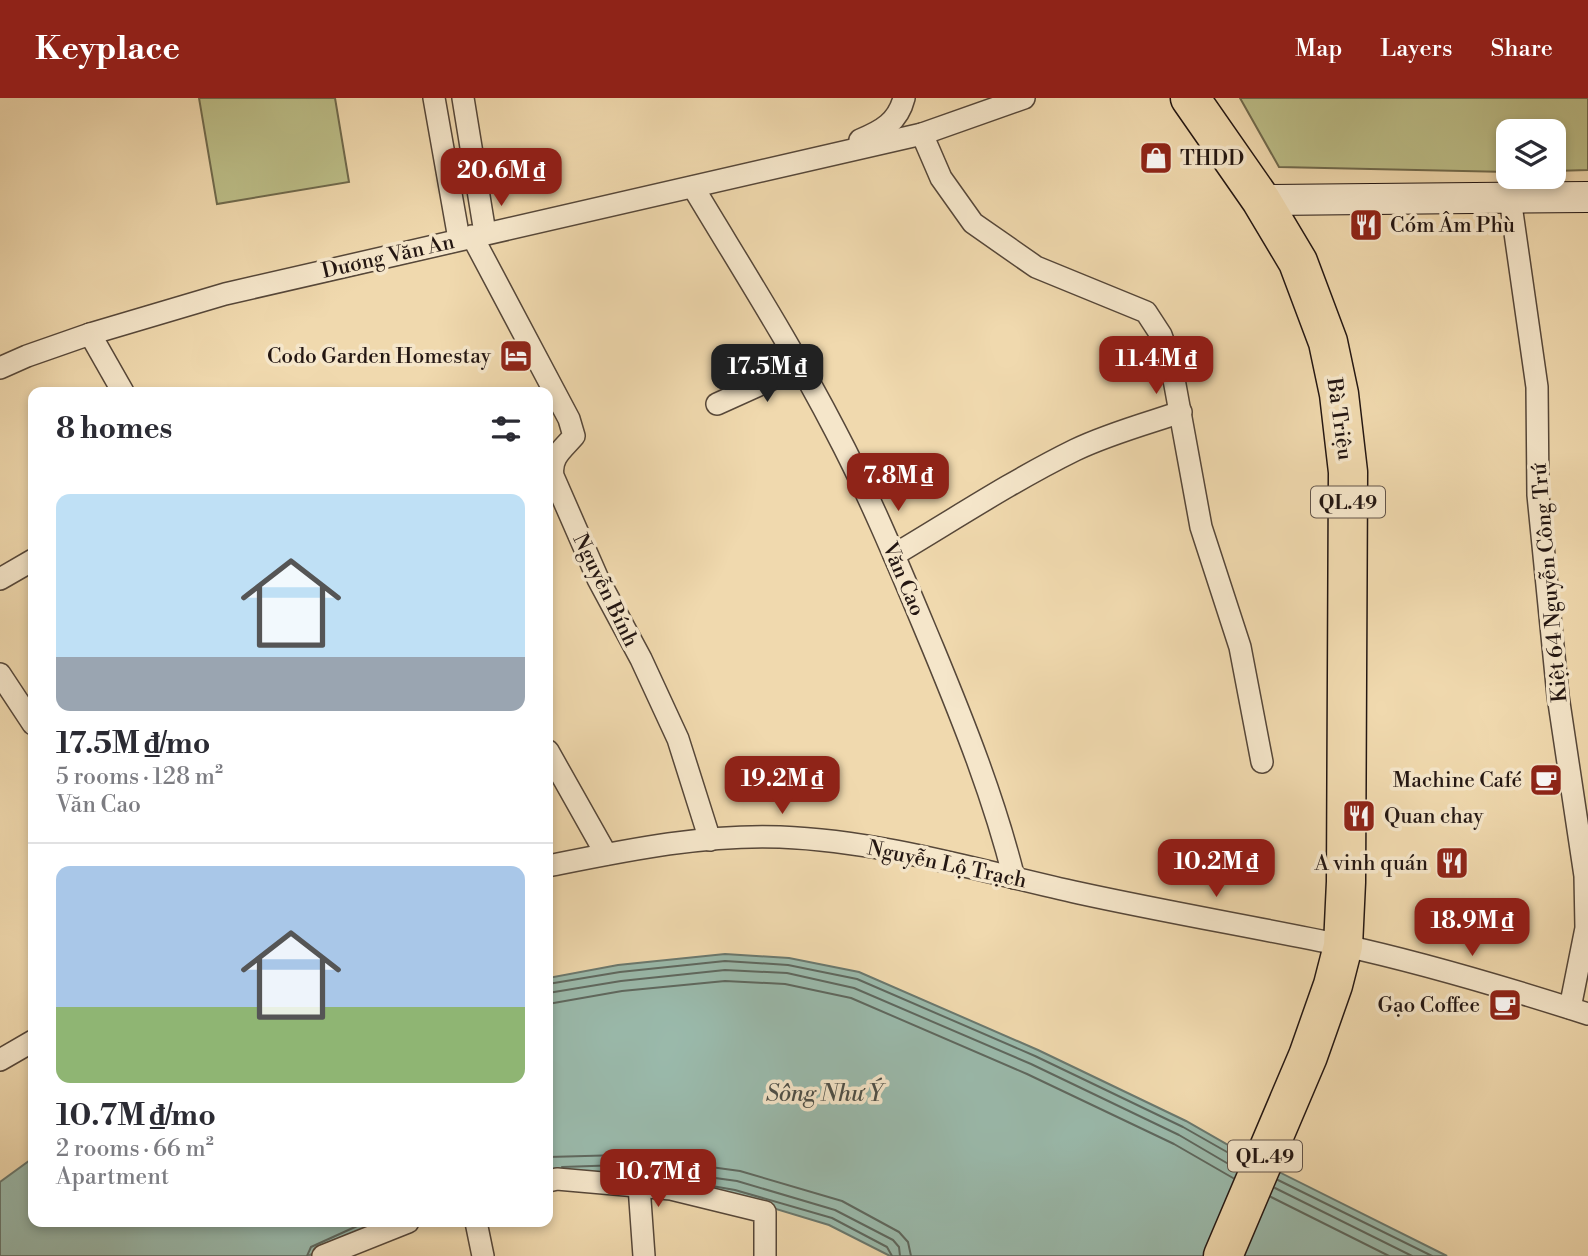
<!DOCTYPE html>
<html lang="en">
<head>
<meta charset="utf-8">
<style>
	:root { --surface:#fff; --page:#f2f2f3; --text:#2b2b33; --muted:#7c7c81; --line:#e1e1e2; --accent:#8f2418 }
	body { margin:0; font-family:"Libre Bodoni",serif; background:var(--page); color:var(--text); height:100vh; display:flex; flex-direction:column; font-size:26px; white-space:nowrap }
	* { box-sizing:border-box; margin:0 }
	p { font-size:23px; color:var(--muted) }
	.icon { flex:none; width:38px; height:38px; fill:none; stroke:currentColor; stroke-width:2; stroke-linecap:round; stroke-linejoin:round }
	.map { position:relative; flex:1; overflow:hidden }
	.panel { position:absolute; left:28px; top:289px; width:525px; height:840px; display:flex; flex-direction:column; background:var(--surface); border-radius:14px; box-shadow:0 4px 10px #0003 }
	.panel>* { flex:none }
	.tools { position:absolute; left:1496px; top:21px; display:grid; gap:14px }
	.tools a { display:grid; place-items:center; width:70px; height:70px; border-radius:14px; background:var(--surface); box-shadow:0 4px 10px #0003; font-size:35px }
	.price { position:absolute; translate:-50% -60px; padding:0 16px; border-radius:14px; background:var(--accent); color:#fff; font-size:23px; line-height:46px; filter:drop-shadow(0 2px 4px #0008) }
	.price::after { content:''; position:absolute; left:50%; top:42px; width:21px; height:16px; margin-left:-10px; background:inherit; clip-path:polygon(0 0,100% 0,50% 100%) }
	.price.current { background:#222; color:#fff }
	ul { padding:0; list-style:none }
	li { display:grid; align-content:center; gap:14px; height:371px; padding:0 28px }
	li+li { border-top:2px solid var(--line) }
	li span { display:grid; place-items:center; height:217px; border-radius:14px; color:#555 }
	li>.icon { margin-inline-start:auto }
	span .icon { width:126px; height:126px; fill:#fffc; stroke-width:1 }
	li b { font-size:30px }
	h2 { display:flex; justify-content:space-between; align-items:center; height:84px; padding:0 28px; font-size:30px }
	header { display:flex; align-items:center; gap:42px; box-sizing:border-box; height:98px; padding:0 35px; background:var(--accent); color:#fff }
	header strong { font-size:33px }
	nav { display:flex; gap:38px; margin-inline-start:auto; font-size:24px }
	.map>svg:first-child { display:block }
	.green { fill:#bcbe88; stroke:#706a4d; stroke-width:2 }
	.water { fill:#9abaac; stroke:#6a786e; stroke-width:2 }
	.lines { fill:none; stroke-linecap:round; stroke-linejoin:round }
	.shore { stroke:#5e685f; stroke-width:2 }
	.street-casing { stroke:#564739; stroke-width:24 }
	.secondary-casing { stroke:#231612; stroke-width:32 }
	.highway-casing { stroke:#231612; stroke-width:41 }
	.street { stroke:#f5e6ca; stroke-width:21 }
	.secondary { stroke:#f5e6ca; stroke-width:30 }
	.highway { stroke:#f0d9ae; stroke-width:38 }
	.labels { text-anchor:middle; stroke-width:7; stroke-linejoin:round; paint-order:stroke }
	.shield { fill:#f5e6ca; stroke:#625449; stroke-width:2 }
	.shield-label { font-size:19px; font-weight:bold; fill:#231612 }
	.poi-label { font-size:21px; fill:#231612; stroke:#f5e6ca; text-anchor:end }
	.street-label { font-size:21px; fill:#231612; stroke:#f5e6ca }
	.water-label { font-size:23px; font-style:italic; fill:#4d4f48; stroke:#f5e6ca }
</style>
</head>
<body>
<header>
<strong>Keyplace</strong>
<nav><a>Map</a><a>Layers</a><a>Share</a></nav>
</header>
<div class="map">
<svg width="1588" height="1158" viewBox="0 0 1588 1158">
	<rect width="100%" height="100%" fill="#f0d9ae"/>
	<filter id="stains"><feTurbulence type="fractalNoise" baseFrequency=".00286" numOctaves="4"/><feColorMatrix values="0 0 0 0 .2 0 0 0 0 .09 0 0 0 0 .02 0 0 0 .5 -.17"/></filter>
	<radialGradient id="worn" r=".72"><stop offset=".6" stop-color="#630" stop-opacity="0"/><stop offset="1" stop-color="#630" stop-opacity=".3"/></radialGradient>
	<g class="green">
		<polygon points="199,0 335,0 349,84 217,106"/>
		<polygon points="1240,0 1588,0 1588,72 1554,73 1554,33 1508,33 1508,74 1279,69"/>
	</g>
	<g class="water">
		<polygon points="725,856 789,860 859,874 1038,952 1186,1023 1251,1060 1447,1158 890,1158 829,1127 733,1098 548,1085 548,880 618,867"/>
		<polygon points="33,1060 33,1124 386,1124 354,1136 308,1158 0,1158 0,1084"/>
	</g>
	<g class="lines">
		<g class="shore">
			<polyline points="548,886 620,874 725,863 788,867 857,881 1035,958 1183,1029 1241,1062"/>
			<polyline points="548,895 621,883 725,872 787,875 854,890 1031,966 1179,1037 1237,1071"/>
			<polyline points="548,906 622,893 725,883 785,886 851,900 1027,976 1174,1046 1233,1080"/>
			<polyline points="548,1059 622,1057 740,1073 842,1103 899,1134 908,1144 911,1158"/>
			<polyline points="562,1069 621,1067 737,1083 835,1112 893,1142 899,1149 900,1158"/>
			<polyline points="1278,1082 1432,1158"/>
			<polyline points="712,1088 735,1092 832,1120 887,1149 892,1158"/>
			<polyline points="1275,1090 1412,1158"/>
			<polyline points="1271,1099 1389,1158"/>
			<polyline points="307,1158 311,1149 366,1124"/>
		</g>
		<defs>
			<g id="street">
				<polyline points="434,0 459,141"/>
				<polyline points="463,0 485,135"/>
				<polyline points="922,36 941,80 973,125 1036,169 1146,214 1161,237 1171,265 1201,429 1240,549 1262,664"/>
				<path d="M 860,42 C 882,33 898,24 904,0"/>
				<path d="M 693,89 C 741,169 792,249 835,332 C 872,402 902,476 933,550 C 964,625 994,700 1014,780"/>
				<polyline points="1510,100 1537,289 1538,397 1558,598 1585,778 1586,830 1570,910"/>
				<path d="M 472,138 L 569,321 L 574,338 C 563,351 550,359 553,378 L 598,481 L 641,561 L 678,641 L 710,742"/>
				<polyline points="90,236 123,294"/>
				<polyline points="0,270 27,258 90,236 225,196 922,36 1024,0"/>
				<polyline points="717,306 801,268"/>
				<path d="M 894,457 C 953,422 1012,383 1075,352 C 1108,336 1145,326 1181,314"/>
				<polyline points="0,481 33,462"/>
				<polyline points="0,576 33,626"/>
				<polyline points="548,653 606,756"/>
				<path d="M 548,768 C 623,753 703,736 780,739 C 882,743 980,773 1079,795 C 1166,814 1254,829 1341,847 C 1424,865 1507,890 1588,916"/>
				<polyline points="0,962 33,943"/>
				<polyline points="548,1083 557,1081 671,1091 765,1114 765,1158"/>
				<polyline points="639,1088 644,1158"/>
				<polyline points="476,1124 483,1158"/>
				<polyline points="323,1158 408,1124"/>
			</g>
			<polyline id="secondary" points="1261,102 1588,99"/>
			<polyline id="highway" points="1190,0 1261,102 1298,164 1328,244 1339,296 1348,374 1346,784 1343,848 1333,887 1308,958 1223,1158"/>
		</defs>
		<use href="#street" class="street-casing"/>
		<use href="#secondary" class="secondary-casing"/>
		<use href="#highway" class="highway-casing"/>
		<use href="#street" class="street"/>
		<use href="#secondary" class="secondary"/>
		<use href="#highway" class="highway"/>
	</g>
	<defs>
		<symbol id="shop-square" viewBox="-11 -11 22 22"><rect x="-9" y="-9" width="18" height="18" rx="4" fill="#8f2418" stroke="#f5e6ca"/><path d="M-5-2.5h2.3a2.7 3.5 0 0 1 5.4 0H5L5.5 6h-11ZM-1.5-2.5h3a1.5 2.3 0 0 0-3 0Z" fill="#fff"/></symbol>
		<symbol id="restaurant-square" viewBox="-11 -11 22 22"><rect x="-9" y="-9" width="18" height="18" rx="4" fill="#8f2418" stroke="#f5e6ca"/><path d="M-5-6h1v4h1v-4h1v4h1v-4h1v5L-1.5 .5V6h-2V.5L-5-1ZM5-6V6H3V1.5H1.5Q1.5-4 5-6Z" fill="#fff"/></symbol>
		<symbol id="hotel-square" viewBox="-11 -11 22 22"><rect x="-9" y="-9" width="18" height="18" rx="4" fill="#8f2418" stroke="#f5e6ca"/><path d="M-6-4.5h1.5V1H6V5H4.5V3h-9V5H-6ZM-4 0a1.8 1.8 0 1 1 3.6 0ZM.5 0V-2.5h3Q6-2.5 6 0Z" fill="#fff"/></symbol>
		<symbol id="cafe-square" viewBox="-11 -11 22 22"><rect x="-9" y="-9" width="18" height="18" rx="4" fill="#8f2418" stroke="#f5e6ca"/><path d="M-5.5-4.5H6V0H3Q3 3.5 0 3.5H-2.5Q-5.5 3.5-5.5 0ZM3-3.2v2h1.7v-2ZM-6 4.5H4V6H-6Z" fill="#fff"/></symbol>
	</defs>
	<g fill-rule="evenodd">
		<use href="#shop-square" x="1137" y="41" width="38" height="38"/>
		<use href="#restaurant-square" x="1347" y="108" width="38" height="38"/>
		<use href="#hotel-square" x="497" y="239" width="38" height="38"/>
		<use href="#cafe-square" x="1527" y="663" width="38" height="38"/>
		<use href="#restaurant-square" x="1340" y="699" width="38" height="38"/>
		<use href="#restaurant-square" x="1433" y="746" width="38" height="38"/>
		<use href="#cafe-square" x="1486" y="888" width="38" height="38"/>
	</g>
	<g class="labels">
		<g class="shield">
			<rect x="1311" y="388.5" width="74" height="31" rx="5"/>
			<rect x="1228" y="1042.5" width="74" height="31" rx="5"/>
		</g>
		<g class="shield-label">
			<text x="1348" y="411">QL.49</text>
			<text x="1265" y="1065">QL.49</text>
		</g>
		<g class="poi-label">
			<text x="1180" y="67" text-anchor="start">THDD</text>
			<text x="1390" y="134" text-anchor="start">Cóm Âm Phù</text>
			<text x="491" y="265">Codo Garden Homestay</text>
			<text x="1522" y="689">Machine Café</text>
			<text x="1384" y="725" text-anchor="start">Quan chay</text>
			<text x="1428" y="772">A vinh quán</text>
			<text x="1480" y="914">Gạo Coffee</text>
		</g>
		<g class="street-label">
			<text transform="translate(388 158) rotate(-13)" y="7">Dương Văn An</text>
			<text transform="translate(1340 321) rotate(82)" y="7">Bà Triệu</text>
			<text transform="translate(904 481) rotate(67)" y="7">Văn Cao</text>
			<text transform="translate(1549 485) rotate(-95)" y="7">Kiệt 64 Nguyễn Công Trứ</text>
			<text transform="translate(606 492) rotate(64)" y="7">Nguyễn Bính</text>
			<text transform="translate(947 766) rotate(12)" y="7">Nguyễn Lộ Trạch</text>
		</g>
		<g class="water-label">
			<text x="824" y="1003">Sông Như Ý</text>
		</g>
	</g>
	<rect width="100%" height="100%" filter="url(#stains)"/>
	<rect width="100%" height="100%" fill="url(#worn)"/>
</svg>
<div class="tools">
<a><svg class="icon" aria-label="layers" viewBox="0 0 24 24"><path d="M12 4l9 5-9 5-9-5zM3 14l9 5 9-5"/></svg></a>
</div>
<b class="price" style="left:501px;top:110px">20.6M ₫</b>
<b class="price" style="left:1156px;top:298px">11.4M ₫</b>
<b class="price current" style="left:767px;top:306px">17.5M ₫</b>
<b class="price" style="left:898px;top:415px">7.8M ₫</b>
<b class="price" style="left:782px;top:718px">19.2M ₫</b>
<b class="price" style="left:1216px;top:801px">10.2M ₫</b>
<b class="price" style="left:1472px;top:860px">18.9M ₫</b>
<b class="price" style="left:658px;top:1111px">10.7M ₫</b>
<section class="panel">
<h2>8 homes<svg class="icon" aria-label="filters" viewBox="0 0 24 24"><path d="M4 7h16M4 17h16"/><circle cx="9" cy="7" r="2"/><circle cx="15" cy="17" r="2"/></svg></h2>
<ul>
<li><span style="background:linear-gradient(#bfe0f5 75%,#9aa5b1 0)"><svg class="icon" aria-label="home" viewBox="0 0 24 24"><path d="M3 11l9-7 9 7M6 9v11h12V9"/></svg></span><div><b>17.5M ₫/mo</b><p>5 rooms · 128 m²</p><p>Văn Cao</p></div></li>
<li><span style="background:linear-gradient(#a9c7e8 65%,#8fb573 0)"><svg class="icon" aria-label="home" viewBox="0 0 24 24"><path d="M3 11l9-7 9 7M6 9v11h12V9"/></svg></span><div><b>10.7M ₫/mo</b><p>2 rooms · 66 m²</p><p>Apartment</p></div></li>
</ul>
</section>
</div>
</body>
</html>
